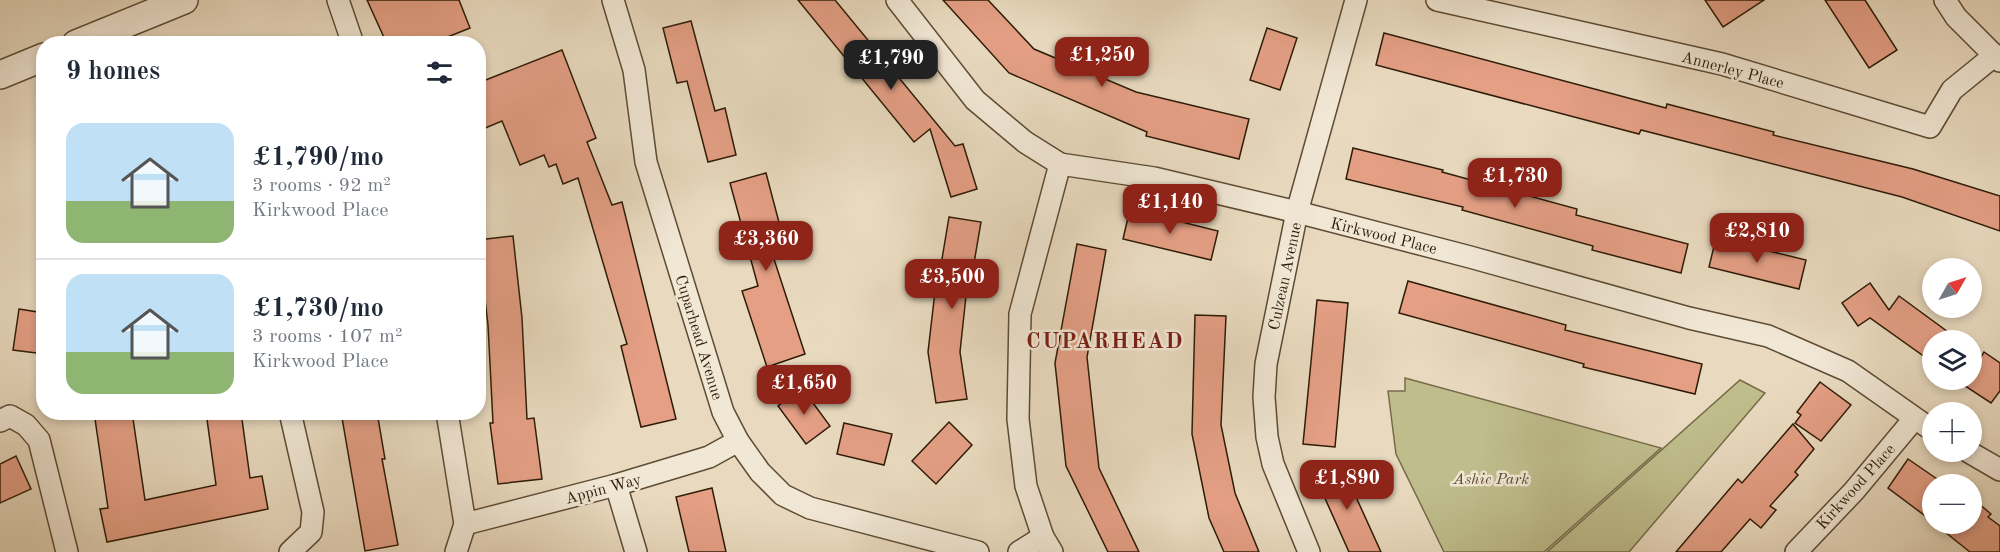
<!DOCTYPE html>
<html lang="en">
<head>
<meta charset="utf-8">
<style>
	:root { --surface:#fff; --page:#f6f6f7; --text:#1f2937; --muted:#747a83; --line:#e0e1e3; --accent:#8f2418 }
	body { margin:0; font-family:"Old Standard TT",serif; background:var(--page); color:var(--text); height:100vh; display:flex; flex-direction:column; font-size:22px; white-space:nowrap }
	* { box-sizing:border-box; margin:0 }
	p { font-size:20px; color:var(--muted) }
	.icon { flex:none; width:33px; height:33px; fill:none; stroke:currentColor; stroke-width:2; stroke-linecap:round; stroke-linejoin:round }
	.map { position:relative; flex:1; overflow:hidden }
	.panel { position:absolute; left:36px; top:36px; width:450px; height:384px; display:flex; flex-direction:column; background:var(--surface); border-radius:24px; box-shadow:0 3px 9px #0003 }
	.panel>* { flex:none }
	.needle { width:39px; rotate:51deg }
	.buttons { position:absolute; left:1922px; top:258px; display:grid; gap:12px }
	.buttons a { display:grid; place-items:center; width:60px; height:60px; border-radius:50%; background:var(--surface); box-shadow:0 3px 9px #0003; font-size:30px }
	.price { position:absolute; translate:-50% -51px; padding:0 14px; border-radius:12px; background:var(--accent); color:#fff; font-size:20px; line-height:39px; filter:drop-shadow(0 2px 3px #0008) }
	.price::after { content:''; position:absolute; left:50%; top:36px; width:18px; height:14px; margin-left:-9px; background:inherit; clip-path:polygon(0 0,100% 0,50% 100%) }
	.price.on { background:#222; color:#fff }
	ul { padding:0; list-style:none }
	li { display:flex; align-items:center; gap:18px; height:150px; padding:0 30px }
	li+li { border-top:2px solid var(--line) }
	li span { display:grid; place-items:center; flex:none; width:168px; height:120px; border-radius:18px; color:#555 }
	li>.icon { margin-inline-start:auto }
	span .icon { width:72px; height:72px; fill:#fffc; stroke-width:1 }
	li b { font-size:26px }
	h2 { display:flex; justify-content:space-between; align-items:center; height:72px; padding:0 30px; font-size:26px }
	.map>svg:first-child { display:block }
	.green { fill:#bfbd8c; stroke:#766c49; stroke-width:1.5 }
	.building { fill:#e49f85; stroke:#2e1c06; stroke-width:1.5 }
	.lines { fill:none; stroke-linecap:round; stroke-linejoin:round }
	.minor-casing { stroke:#5d4c34; stroke-width:24 }
	.tertiary-casing { stroke:#5d4c34; stroke-width:30 }
	.minor { stroke:#f1e7d5; stroke-width:21 }
	.tertiary { stroke:#f1e7d5; stroke-width:27 }
	.labels { text-anchor:middle; stroke-width:5; stroke-linejoin:round; paint-order:stroke }
	.street-label { font-size:16px; fill:#2e1c06; stroke:#f1e7d5 }
	.park-label { font-size:16px; font-style:italic; fill:#5a4c2e; stroke:#f1e7d5 }
	.district-label { font-size:22px; font-weight:bold; letter-spacing:1.5px; fill:#7a1f14; stroke:#f1e7d5 }
</style>
</head>
<body>
<div class="map">
<svg width="2000" height="552" viewBox="0 0 2000 552">
	<rect width="100%" height="100%" fill="#e9dabf"/>
	<filter id="stains"><feTurbulence type="fractalNoise" baseFrequency=".00333" numOctaves="4"/><feColorMatrix values="0 0 0 0 .2 0 0 0 0 .09 0 0 0 0 .02 0 0 0 .5 -.17"/></filter>
	<radialGradient id="worn" r=".72"><stop offset=".6" stop-color="#630" stop-opacity="0"/><stop offset="1" stop-color="#630" stop-opacity=".3"/></radialGradient>
	<g class="green">
		<polygon points="1405,378 1661,448 1544,552 1444,552 1396,454 1388,391 1405,391"/>
		<polygon points="1740,380 1765,393 1629,552 1547,552"/>
	</g>
	<g class="building">
		<polygon points="367,0 459,0 470,28 445,38 447,44 387,44"/>
		<polygon points="798,0 835,0 955,146 963,144 977,189 951,197 930,129 914,142"/>
		<polygon points="943,0 988,0 1034,49 1136,92 1249,119 1239,159 1146,136 1147,132 1009,73"/>
		<polygon points="1705,0 1764,0 1723,27"/>
		<polygon points="1825,0 1865,0 1897,50 1869,68"/>
		<polygon points="691,21 715,111 725,108 736,155 708,162 687,81 677,83 663,28"/>
		<polygon points="1267,28 1297,38 1280,90 1250,80"/>
		<polygon points="1384,33 1666,108 1667,104 1774,132 1773,135 1913,169 2000,196 2000,231 1902,197 1641,130 1639,134 1376,65"/>
		<polygon points="562,50 596,138 587,142 612,205 622,202 676,419 641,427 621,346 627,344 578,178 563,184 556,164 549,167 544,155 520,165 502,121 478,131 478,83"/>
		<polygon points="1353,148 1443,170 1442,172 1577,209 1576,215 1688,244 1681,273 1592,250 1593,246 1462,210 1463,207 1346,179"/>
		<polygon points="766,173 786,249 772,253 805,354 767,367 742,291 758,286 730,183"/>
		<polygon points="1130,209 1218,231 1211,260 1123,239"/>
		<polygon points="949,217 981,222 973,269 969,268 960,352 967,399 936,403 928,352 936,283 938,283"/>
		<polygon points="513,236 522,318 527,419 534,418 542,479 498,484 490,423 493,423 488,325 478,240"/>
		<polygon points="1716,238 1806,260 1799,289 1709,267"/>
		<polygon points="1077,244 1106,250 1087,357 1099,468 1139,552 1108,552 1066,466 1055,363"/>
		<polygon points="1408,281 1566,325 1565,330 1702,364 1695,394 1583,367 1584,364 1399,313"/>
		<polygon points="1870,283 1889,310 1899,296 1959,340 1932,340 1932,362 1870,318 1858,326 1842,303"/>
		<polygon points="1317,300 1348,303 1335,447 1303,444"/>
		<polygon points="19,309 44,313 44,354 13,350"/>
		<polygon points="1195,315 1226,316 1221,425 1235,493 1259,552 1224,552 1209,518 1192,434"/>
		<polygon points="1971,350 1981,357 1984,352 2000,363 2000,391 1991,403 1956,380 1971,380"/>
		<polygon points="1820,382 1851,405 1821,441 1795,423 1801,415 1797,412"/>
		<polygon points="802,388 830,426 806,444 778,406"/>
		<polygon points="94,412 132,412 145,500 216,485 206,412 241,412 250,478 262,476 268,509 107,542 100,509 108,508"/>
		<polygon points="341,412 377,412 385,459 382,459 398,545 365,551"/>
		<polygon points="949,422 972,445 936,484 912,461"/>
		<polygon points="844,423 892,434 884,465 837,454"/>
		<polygon points="1793,424 1814,449 1795,472 1798,475 1770,506 1776,510 1761,528 1750,519 1721,552 1676,552 1738,479 1742,483"/>
		<polygon points="16,456 31,489 0,503 0,464"/>
		<polygon points="1908,459 1943,483 1947,478 1956,484 1932,484 1932,521 1888,488"/>
		<polygon points="1341,464 1381,552 1349,552 1315,476"/>
		<polygon points="712,488 726,552 689,552 676,497"/>
		<polygon points="1971,497 1991,514 1988,517 2000,526 2000,552 1970,552 1935,524 1971,524"/>
	</g>
	<g class="lines">
		<defs>
			<g id="minor">
				<polyline points="338,0 353,44"/>
				<polyline points="613,0 634,70 646,162 723,412 738,441 760,472 783,495 810,508 978,552"/>
				<polyline points="897,0 975,100 1025,142 1060,164 1154,178 1297,212 1470,257 1689,318 1768,336 1848,371 1932,430"/>
				<polyline points="1437,0 1722,64 1930,127 1952,90 1995,55"/>
				<polyline points="1945,0 1956,17 2000,61"/>
				<polyline points="447,412 465,524 456,552"/>
				<polyline points="0,421 10,416 26,425 39,440 67,552"/>
				<polyline points="1969,452 2000,470"/>
				<polyline points="616,485 636,552"/>
				<polyline points="465,524 616,485 709,457 738,441"/>
				<polyline points="290,552 311,532 313,512 290,412"/>
				<polyline points="1019,552 1043,537"/>
				<polyline points="1052,552 1043,537 1026,486 1018,419 1020,314 1060,164"/>
				<polyline points="1309,552 1273,464 1267,437 1264,397 1266,364 1297,212 1356,0"/>
				<polyline points="1796,552 1854,491 1914,419"/>
			</g>
			<g id="tertiary">
				<polyline points="76,44 184,0"/>
				<polyline points="0,75 44,57"/>
			</g>
		</defs>
		<use href="#minor" class="minor-casing"/>
		<use href="#tertiary" class="tertiary-casing"/>
		<use href="#minor" class="minor"/>
		<use href="#tertiary" class="tertiary"/>
	</g>
	<g class="labels">
		<g class="street-label">
			<text transform="translate(1733 69) rotate(15)" y="6">Annerley Place</text>
			<text transform="translate(1384 235) rotate(14)" y="6">Kirkwood Place</text>
			<text transform="translate(1284 276) rotate(-78)" y="6">Culzean Avenue</text>
			<text transform="translate(700 337) rotate(73)" y="6">Cuparhead Avenue</text>
			<text transform="translate(1855 486) rotate(-48)" y="6">Kirkwood Place</text>
			<text transform="translate(603 488) rotate(-15)" y="6">Appin Way</text>
		</g>
		<g class="park-label">
			<text x="1491" y="484">Ashie Park</text>
		</g>
		<g class="district-label">
			<text x="1105" y="348">CUPARHEAD</text>
		</g>
	</g>
	<rect width="100%" height="100%" filter="url(#stains)"/>
	<rect width="100%" height="100%" fill="url(#worn)"/>
</svg>
<div class="buttons">
<a><svg class="needle" viewBox="-14 -14 28 28"><path d="M0-13l5 13h-10z" fill="#e53935"/><path d="M0 13l5-13h-10z" fill="#747a83"/></svg></a>
<a><svg class="icon" aria-label="layers" viewBox="0 0 24 24"><path d="M12 4l9 5-9 5-9-5zM3 14l9 5 9-5"/></svg></a>
<a>+</a>
<a>−</a>
</div>
<b class="price" style="left:1102px;top:88px">£1,250</b>
<b class="price on" style="left:891px;top:91px">£1,790</b>
<b class="price" style="left:1515px;top:209px">£1,730</b>
<b class="price" style="left:1170px;top:235px">£1,140</b>
<b class="price" style="left:1757px;top:264px">£2,810</b>
<b class="price" style="left:766px;top:272px">£3,360</b>
<b class="price" style="left:952px;top:310px">£3,500</b>
<b class="price" style="left:804px;top:416px">£1,650</b>
<b class="price" style="left:1347px;top:511px">£1,890</b>
<section class="panel">
<h2>9 homes<svg class="icon" aria-label="filters" viewBox="0 0 24 24"><path d="M4 7h16M4 17h16"/><circle cx="9" cy="7" r="2"/><circle cx="15" cy="17" r="2"/></svg></h2>
<ul>
<li><span style="background:linear-gradient(#bfe0f5 65%,#8fb573 0)"><svg class="icon" aria-label="home" viewBox="0 0 24 24"><path d="M3 11l9-7 9 7M6 9v11h12V9"/></svg></span><div><b>£1,790/mo</b><p>3 rooms · 92 m²</p><p>Kirkwood Place</p></div></li>
<li><span style="background:linear-gradient(#bfe0f5 65%,#8fb573 0)"><svg class="icon" aria-label="home" viewBox="0 0 24 24"><path d="M3 11l9-7 9 7M6 9v11h12V9"/></svg></span><div><b>£1,730/mo</b><p>3 rooms · 107 m²</p><p>Kirkwood Place</p></div></li>
</ul>
</section>
</div>
</body>
</html>
